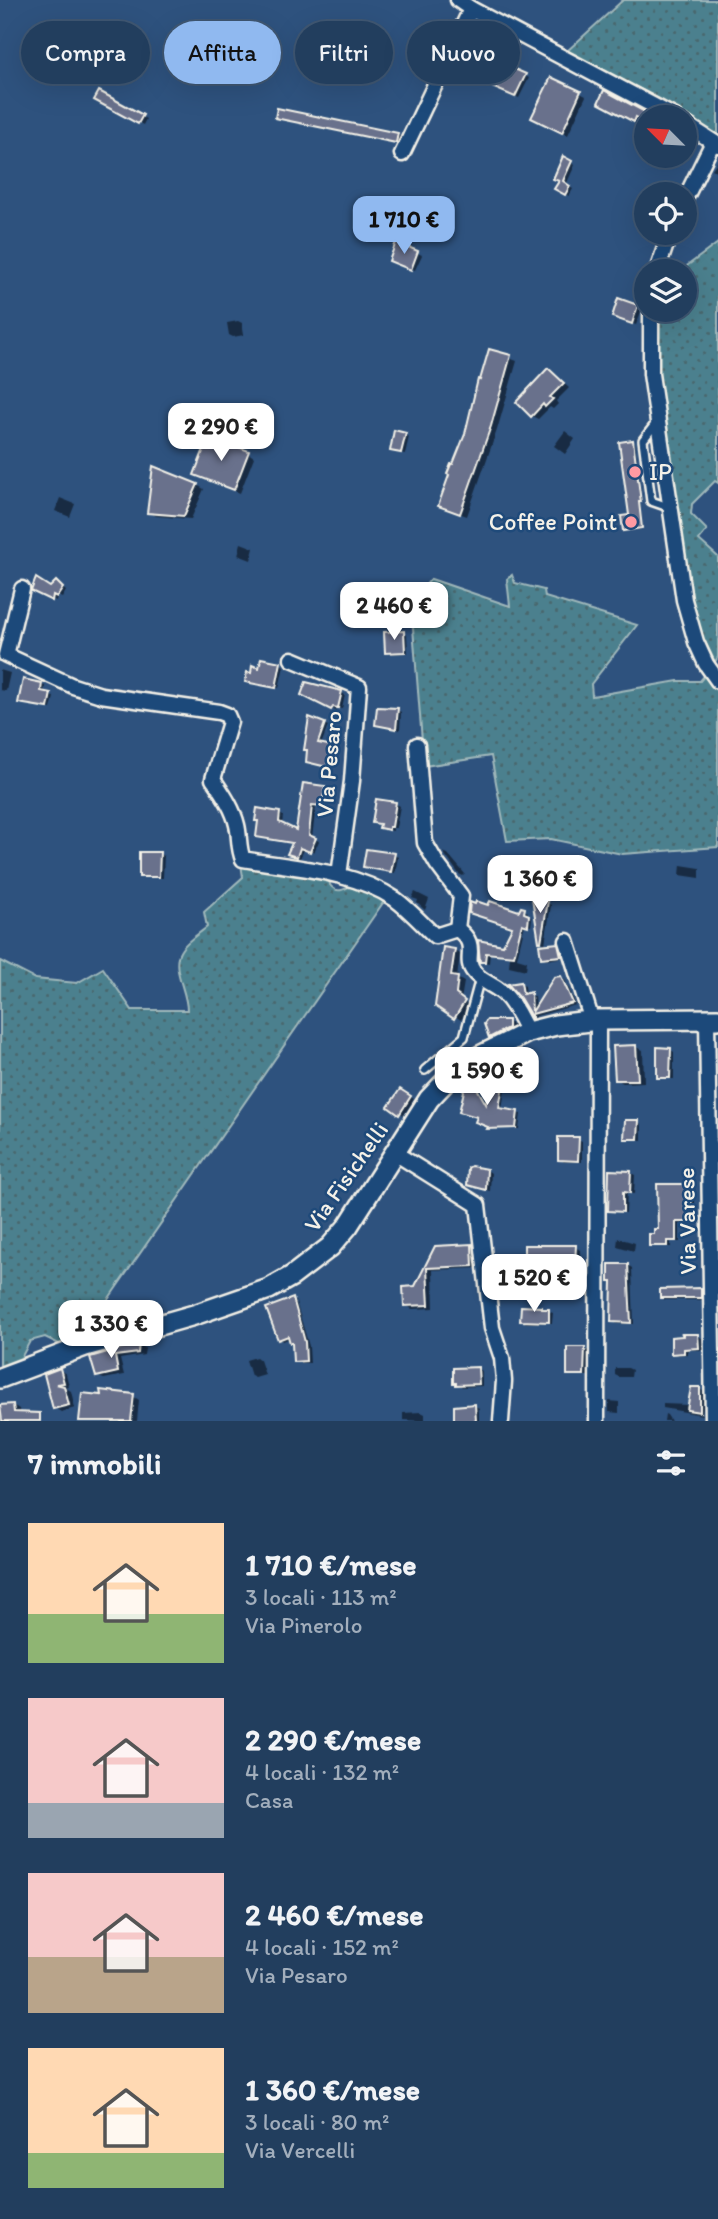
<!DOCTYPE html>
<html lang="it">
<head>
<meta charset="utf-8">
<style>
	:root { --surface:#223e5e; --page:#2a4564; --text:#f1f3f6; --muted:#a2aebc; --line:#3f5773; --accent:#90b9f0 }
	body { margin:0; font-family:Itim,sans-serif; background:var(--page); color:var(--text); height:100vh; display:flex; flex-direction:column; font-size:26px; white-space:nowrap }
	* { box-sizing:border-box; margin:0 }
	p { font-size:23px; color:var(--muted) }
	.icon { flex:none; width:38px; height:38px; fill:none; stroke:currentColor; stroke-width:2; stroke-linecap:round; stroke-linejoin:round }
	.map { position:relative; height:1421px; overflow:hidden }
	.sheet { display:flex; flex-direction:column; background:var(--surface); flex:1 }
	.sheet>* { flex:none }
	.hud { position:absolute; left:21px; top:21px; width:677px; height:63px; display:flex; gap:14px }
	.needle { width:46px; rotate:294deg }
	.tools { position:absolute; left:634px; top:105px; display:grid; gap:14px }
	.tools a { display:grid; place-items:center; width:63px; height:63px; border-radius:50%; background:var(--surface); box-shadow:0 7px 28px #0002,0 0 0 2px var(--line); font-size:35px }
	.price { position:absolute; translate:-50% -60px; padding:0 16px; border-radius:14px; background:#fff; color:#222; font-size:23px; line-height:46px; filter:drop-shadow(0 2px 4px #0008) }
	.price::after { content:''; position:absolute; left:50%; top:42px; width:21px; height:16px; margin-left:-10px; background:inherit; clip-path:polygon(0 0,100% 0,50% 100%) }
	.price.active { background:var(--accent); color:#111 }
	ul { padding:0; list-style:none }
	li { display:flex; align-items:center; gap:21px; height:175px; padding:0 28px }
	li span { display:grid; place-items:center; flex:none; width:196px; height:140px; border-radius:0px; color:#555 }
	li>.icon { margin-inline-start:auto }
	span .icon { width:84px; height:84px; fill:#fffc; stroke-width:1 }
	li b { font-size:30px }
	h2 { display:flex; justify-content:space-between; align-items:center; height:84px; padding:0 28px; font-size:30px }
	.chip { padding:0 24px; border-radius:32px; background:var(--surface); box-shadow:0 7px 28px #0002,0 0 0 2px var(--line); font-size:24px; line-height:63px }
	.chip.active { background:var(--accent); color:#111 }
	.map>svg:first-child { display:block }
	.grass { fill:url(#grass-dots); stroke:#a0b8bb; stroke-width:2 }
	.shadow { fill:#0007 }
	.building { fill:#69718c; stroke:#f4f1e8; stroke-width:2 }
	.lines { fill:none; stroke-linecap:round; stroke-linejoin:round }
	.lane-casing { stroke:#f4f1e8; stroke-width:12 }
	.street-casing { stroke:#f4f1e8; stroke-width:19 }
	.secondary-casing { stroke:#f4f1e8; stroke-width:24 }
	.lane { stroke:#1f4a7a; stroke-width:7 }
	.street { stroke:#1f4a7a; stroke-width:14 }
	.secondary { stroke:#1f4a7a; stroke-width:19 }
	.poi-dot { fill:#ff9aa2; stroke:#1f4a7a; stroke-width:2.5 }
	.labels { text-anchor:middle; stroke-width:5; stroke-linejoin:round; paint-order:stroke }
	.poi-label { font-size:24px; fill:#f4f1e8; stroke:#1f4a7a; text-anchor:start }
	.street-label { font-size:24px; fill:#f4f1e8; stroke:#1f4a7a }
</style>
</head>
<body>
<div class="map">
<svg width="718" height="1421" viewBox="0 0 718 1421">
	<defs>
		<pattern id="grass-dots" width="8" height="8" patternUnits="userSpaceOnUse" patternTransform="scale(1.75)"><rect width="8" height="8" fill="#4b808e"/><path d="M2 2h.1M6 6h.1" fill="none" stroke="#4a676e" stroke-width="1.8" stroke-linecap="round"/></pattern>
	</defs>
	<rect width="100%" height="100%" fill="#2e527e"/>
	<filter id="ink" filterUnits="userSpaceOnUse"><feTurbulence type="fractalNoise" baseFrequency=".0143" numOctaves="2"/><feDisplacementMap in="SourceGraphic" scale="14" xChannelSelector="R" yChannelSelector="G"/><feConvolveMatrix kernelMatrix="1 2 1 2 8 2 1 2 1" color-interpolation-filters="sRGB"/></filter>
	<g filter="url(#ink)">
		<g class="grass">
			<polygon points="623,0 718,0 718,136 662,100 566,52"/>
			<polygon points="718,243 718,483 715,481 692,504 691,514 707,530 699,540 718,557 718,657 715,662 695,621 689,591 658,375 660,310 684,310 684,271 680,271"/>
			<polygon points="512,575 515,583 544,590 545,597 637,625 591,684 592,696 678,681 700,681 705,675 718,693 718,847 622,854 551,839 507,841 491,756 424,766 413,628 408,605 431,579 510,606 507,579"/>
			<path d="M 241,864 L 329,878 L 330,885 C 337,894 344,890 352,885 L 387,897 L 80,1340 L 61,1345 L 45,1337 L 30,1341 L 21,1358 L 0,1366 L 0,961 L 35,979 L 77,983 L 103,968 L 132,1010 L 187,1010 C 187,990 170,967 181,950 C 186,941 199,934 207,927 L 204,912 L 243,877 Z"/>
		</g>
		<g class="shadow">
			<polygon points="483,38 494,44 487,59 481,56 478,64 466,58 480,45"/>
			<polygon points="70,39 80,42 77,49 68,45"/>
			<polygon points="503,39 515,45 511,56 498,50"/>
			<polygon points="504,66 529,78 519,98 494,86"/>
			<polygon points="552,79 586,96 568,135 540,121"/>
			<polygon points="100,93 146,119 143,125 97,99"/>
			<polygon points="605,93 651,117 646,117 646,121 643,119 641,124 600,102"/>
			<polygon points="279,110 398,135 403,138 402,145 283,120 277,117"/>
			<polygon points="564,158 575,165 566,185 573,189 569,196 556,189 561,181"/>
			<polygon points="718,161 718,172 712,169"/>
			<polygon points="397,244 422,255 415,270 395,262"/>
			<polygon points="619,301 642,309 636,325 618,318"/>
			<polygon points="238,321 242,323 244,335 233,337 229,335 227,323"/>
			<polygon points="490,351 517,361 497,430 467,516 447,509 454,467 466,434"/>
			<polygon points="549,370 569,388 556,401 558,404 553,409 550,407 538,419 532,416"/>
			<polygon points="565,431 575,439 565,454 554,446"/>
			<polygon points="405,434 409,437 405,454 396,452"/>
			<polygon points="633,442 635,443 642,502 640,503 643,529 626,531 624,530 631,517"/>
			<polygon points="248,453 254,457 240,493 203,478"/>
			<polygon points="197,485 204,489 191,519 156,516 149,512"/>
			<polygon points="60,498 75,504 70,517 55,511"/>
			<polygon points="241,543 254,548 251,560 238,555"/>
			<polygon points="60,586 66,591 62,598 58,596 56,601 34,590 50,589"/>
			<polygon points="403,633 407,635 408,653 391,654 387,652"/>
			<polygon points="281,664 284,666 279,688 250,683"/>
			<polygon points="0,670 10,673 6,691 0,690"/>
			<polygon points="24,681 45,686 44,694 54,697 51,709 24,704"/>
			<polygon points="341,692 345,695 342,709 337,708 336,711 303,694"/>
			<polygon points="397,710 401,712 400,730 377,724"/>
			<polygon points="324,724 328,726 321,745 336,750 331,768 311,763"/>
			<polygon points="304,785 328,790 326,807 316,806 312,838 319,841 314,852 305,848 300,858 293,855 293,844 258,837 258,810 280,814 283,816 282,825 298,832"/>
			<polygon points="396,804 400,806 396,828 393,828 393,831 385,829 381,825 373,822"/>
			<polygon points="443,852 448,854 465,874 463,876 459,874"/>
			<polygon points="160,854 164,856 163,878 145,878 140,876"/>
			<polygon points="394,855 398,857 395,873 365,867"/>
			<polygon points="681,865 700,868 700,878 680,875"/>
			<polygon points="415,892 429,899 425,910 417,903 418,900 412,898"/>
			<polygon points="547,903 551,905 545,944 541,941"/>
			<polygon points="522,909 528,912 527,915 532,918 531,926 525,924 517,958 527,961 526,970 509,966 510,956 490,953 489,963 481,961 480,942 504,947"/>
			<polygon points="557,944 561,947 565,957 547,960 543,957"/>
			<polygon points="454,950 460,954 457,978 464,982 461,1000 470,1006 461,1020 437,1005"/>
			<polygon points="561,977 565,980 576,1005 536,1016 536,1019 533,1017 521,997 521,984 525,986 526,995 535,996 536,1010"/>
			<polygon points="508,1022 514,1025 514,1032 497,1040 490,1037"/>
			<polygon points="636,1047 643,1050 644,1082 623,1083 616,1079"/>
			<polygon points="670,1049 674,1052 674,1079 663,1079 659,1077"/>
			<polygon points="471,1080 487,1105 502,1086 505,1088 502,1110 521,1114 519,1129 490,1128 478,1117"/>
			<polygon points="401,1091 414,1099 404,1115 390,1107"/>
			<polygon points="638,1122 642,1124 642,1140 626,1138"/>
			<polygon points="578,1139 582,1141 582,1162 564,1162 560,1159"/>
			<polygon points="487,1170 491,1173 490,1191 473,1186"/>
			<polygon points="631,1173 635,1175 634,1194 627,1193 626,1213 614,1212 610,1210"/>
			<polygon points="690,1186 695,1188 695,1223 680,1224 680,1242 671,1242 671,1247 655,1247 651,1245"/>
			<polygon points="618,1238 635,1243 634,1251 617,1246"/>
			<polygon points="472,1246 478,1249 479,1268 433,1270 434,1308 412,1309 406,1305 436,1248"/>
			<polygon points="575,1247 580,1250 580,1270 589,1285 567,1299 562,1296 575,1274 552,1275 547,1272 547,1275 531,1275 526,1272"/>
			<polygon points="628,1265 632,1268 634,1324 617,1324 613,1321"/>
			<polygon points="701,1290 705,1292 705,1300 665,1300 661,1297"/>
			<polygon points="292,1299 296,1302 309,1346 310,1363 299,1363 295,1361 294,1344 290,1338 283,1341 279,1339"/>
			<polygon points="541,1308 553,1313 552,1323 526,1323 522,1320"/>
			<polygon points="698,1336 702,1338 703,1350 688,1350 688,1354 677,1355 673,1353"/>
			<polygon points="139,1345 145,1348 144,1355 120,1359 124,1375 104,1379 97,1376 92,1358"/>
			<polygon points="585,1349 589,1351 588,1376 572,1376 568,1374"/>
			<polygon points="256,1357 260,1360 265,1375 255,1378 251,1376 246,1360"/>
			<polygon points="478,1368 482,1371 482,1386 462,1387 458,1384"/>
			<polygon points="615,1368 628,1368 632,1370 631,1377 619,1377 615,1375"/>
			<polygon points="60,1370 66,1374 69,1386 64,1387 71,1391 75,1408 61,1412 55,1408 46,1375"/>
			<polygon points="700,1389 703,1391 704,1400 702,1415 663,1408 663,1404 689,1405"/>
			<polygon points="133,1396 139,1400 137,1421 81,1421"/>
			<polygon points="609,1401 619,1402 619,1413 609,1412"/>
			<polygon points="13,1405 19,1409 21,1421 3,1421 0,1406"/>
			<polygon points="475,1406 479,1408 479,1421 456,1421"/>
			<polygon points="421,1412 425,1414 425,1421 403,1420 403,1413"/>
			<polygon points="665,1414 667,1415 671,1421 664,1421"/>
		</g>
		<g class="building">
			<polygon points="482,36 491,40 483,58 477,55 473,63 464,58 472,39 479,42"/>
			<polygon points="503,64 526,74 515,97 492,87"/>
			<polygon points="551,77 581,91 562,133 531,118"/>
			<polygon points="604,90 647,113 643,121 636,117 634,122 598,103"/>
			<polygon points="99,91 143,115 138,124 94,100"/>
			<polygon points="277,108 398,133 396,143 275,118"/>
			<polygon points="563,156 572,161 563,181 570,186 565,195 554,189 559,181 553,179"/>
			<polygon points="396,242 418,251 411,270 389,261"/>
			<polygon points="618,298 638,305 632,324 612,317"/>
			<polygon points="489,349 511,355 491,426 460,514 438,506 449,475 447,474 451,464 453,464 465,434 478,379 480,380"/>
			<polygon points="548,368 564,383 550,397 553,399 545,407 543,404 531,417 516,402"/>
			<polygon points="394,430 406,433 401,453 390,451"/>
			<polygon points="209,436 249,451 234,490 194,475"/>
			<polygon points="633,440 641,502 639,502 642,528 623,531 621,516 629,515 619,442"/>
			<polygon points="153,466 198,484 184,516 147,513"/>
			<polygon points="36,578 50,587 56,581 63,588 57,597 53,595 52,601 31,591"/>
			<polygon points="404,631 405,652 385,653 384,632"/>
			<polygon points="261,658 281,662 276,688 245,682 247,672 251,673 252,665 259,668"/>
			<polygon points="23,679 42,683 41,691 51,693 48,708 18,703"/>
			<polygon points="306,682 342,691 338,708 333,707 331,710 301,695"/>
			<polygon points="377,707 398,708 396,729 375,725"/>
			<polygon points="309,717 325,723 318,743 333,746 327,767 306,762 307,750 304,750"/>
			<polygon points="303,783 325,786 322,806 312,805 309,835 316,838 310,852 300,848 297,857 287,854 292,843 256,837 258,821 255,821 257,808 280,812 279,822 296,830"/>
			<polygon points="376,799 396,802 392,827 389,827 389,830 379,828 380,824 372,823"/>
			<polygon points="366,849 395,853 391,872 363,867"/>
			<polygon points="139,852 160,852 159,877 139,877"/>
			<polygon points="532,898 548,901 541,942 539,942"/>
			<polygon points="476,901 488,905 490,901 519,911 521,907 525,908 524,913 529,915 528,926 522,924 514,956 486,953 485,962 480,962 478,940 503,945 512,927 469,913 470,902 475,904"/>
			<polygon points="558,943 561,956 541,958 539,945"/>
			<polygon points="443,947 455,949 451,976 458,977 456,994 465,1001 454,1019 435,1006"/>
			<polygon points="561,976 573,1003 532,1014 532,1018 520,998 508,984 521,982 523,994 531,992 532,1012 554,977"/>
			<polygon points="487,1020 508,1020 508,1028 489,1038 484,1024"/>
			<polygon points="636,1045 638,1080 615,1080 613,1046"/>
			<polygon points="657,1047 671,1048 670,1078 657,1078"/>
			<polygon points="471,1078 486,1104 489,1081 503,1085 499,1108 518,1111 516,1128 487,1129 488,1127 475,1122 477,1117 459,1112 464,1091 461,1085"/>
			<polygon points="400,1089 411,1096 399,1115 388,1107"/>
			<polygon points="625,1120 639,1120 638,1139 624,1139"/>
			<polygon points="558,1137 579,1137 578,1161 558,1160"/>
			<polygon points="471,1166 487,1169 486,1190 467,1185 468,1168"/>
			<polygon points="609,1170 631,1171 630,1193 623,1192 623,1212 608,1211"/>
			<polygon points="657,1184 691,1184 692,1222 676,1222 676,1241 667,1241 667,1246 649,1246 649,1234 654,1234 654,1229 658,1229"/>
			<polygon points="472,1244 473,1266 427,1268 429,1305 404,1306 403,1287 415,1286 435,1246"/>
			<polygon points="524,1245 576,1245 575,1266 585,1282 560,1297 554,1286 575,1272 545,1273 543,1268 543,1273 524,1273"/>
			<polygon points="609,1264 628,1264 631,1323 611,1322 612,1281 609,1281"/>
			<polygon points="701,1288 701,1298 660,1298 660,1289"/>
			<polygon points="293,1298 305,1342 306,1361 293,1362 292,1343 290,1343 288,1336 278,1340 266,1308"/>
			<polygon points="521,1306 542,1307 542,1309 549,1309 549,1322 520,1321"/>
			<polygon points="682,1334 698,1334 699,1348 684,1349 684,1353 671,1354 671,1337 683,1336"/>
			<polygon points="139,1343 138,1353 115,1356 118,1372 96,1377 90,1357"/>
			<polygon points="567,1347 585,1347 584,1375 567,1375"/>
			<polygon points="478,1367 479,1384 456,1385 456,1383 453,1383 453,1368"/>
			<polygon points="60,1368 64,1383 56,1384 64,1386 69,1405 53,1409 44,1374"/>
			<polygon points="691,1387 700,1387 700,1412 687,1410"/>
			<polygon points="100,1390 134,1394 131,1421 79,1421 82,1393 101,1395"/>
			<polygon points="13,1404 14,1412 40,1413 40,1421 2,1421 0,1405"/>
			<polygon points="475,1404 476,1421 454,1421 454,1406"/>
		</g>
		<g class="lines">
			<defs>
				<g id="lane">
					<polyline points="657,422 643,440 651,501 671,508"/>
					<polyline points="425,1070 464,1037 480,978"/>
				</g>
				<g id="street">
					<polyline points="458,0 471,9 675,117"/>
					<polyline points="684,123 718,145"/>
					<polyline points="402,154 471,9"/>
					<polyline points="684,201 713,142"/>
					<polyline points="657,271 670,233"/>
					<polyline points="651,310 651,374 684,600 696,642 706,664 718,681"/>
					<path d="M 22,589 L 6,655 L 73,686 L 101,695 L 219,712 L 227,715 L 230,722 L 213,779 C 223,794 233,808 237,825 C 240,837 238,848 243,859 C 293,868 352,870 395,899 C 410,910 422,924 435,936 L 457,929 C 481,946 462,958 474,972 C 481,982 497,986 505,995 C 515,1005 521,1020 528,1032"/>
					<polyline points="292,659 359,687 352,781 339,875"/>
					<polyline points="417,745 425,843 437,864 461,896 457,929"/>
					<polyline points="567,941 592,1021"/>
					<polyline points="707,1020 713,1421"/>
					<polyline points="395,1153 478,1205 492,1328 502,1358 504,1381 501,1421"/>
					<polyline points="597,1421 598,1020"/>
				</g>
				<polyline id="secondary" points="0,1378 85,1346 194,1315 269,1289 292,1276 330,1247 348,1226 429,1099 447,1080 480,1056 528,1032 556,1025 598,1020 718,1019"/>
			</defs>
			<use href="#lane" class="lane-casing"/>
			<use href="#street" class="street-casing"/>
			<use href="#secondary" class="secondary-casing"/>
			<use href="#lane" class="lane"/>
			<use href="#street" class="street"/>
			<use href="#secondary" class="secondary"/>
		</g>
	</g>
	<g class="poi-dot">
		<circle cx="635" cy="472" r="7"/>
		<circle cx="631" cy="522" r="7"/>
	</g>
	<g class="labels">
		<g class="poi-label">
			<text x="649" y="480">IP</text>
			<text x="617" y="530" text-anchor="end">Coffee Point</text>
		</g>
		<g class="street-label">
			<text transform="translate(329 764) rotate(-85)" y="8">Via Pesaro</text>
			<text transform="translate(346 1177) rotate(-55)" y="8">Via Fisichelli</text>
			<text transform="translate(687 1221) rotate(-91)" y="8">Via Varese</text>
		</g>
	</g>
</svg>
<div class="tools">
<a><svg class="needle" viewBox="-14 -14 28 28"><path d="M0-13l5 13h-10z" fill="#e53935"/><path d="M0 13l5-13h-10z" fill="#a2aebc"/></svg></a>
<a><svg class="icon" aria-label="locate" viewBox="0 0 24 24"><circle cx="12" cy="12" r="6"/><path d="M12 2v4M12 18v4M2 12h4M18 12h4"/></svg></a>
<a><svg class="icon" aria-label="layers" viewBox="0 0 24 24"><path d="M12 4l9 5-9 5-9-5zM3 14l9 5 9-5"/></svg></a>
</div>
<b class="price active" style="left:404px;top:256px">1 710 €</b>
<b class="price" style="left:221px;top:463px">2 290 €</b>
<b class="price" style="left:394px;top:642px">2 460 €</b>
<b class="price" style="left:540px;top:915px">1 360 €</b>
<b class="price" style="left:487px;top:1107px">1 590 €</b>
<b class="price" style="left:534px;top:1314px">1 520 €</b>
<b class="price" style="left:111px;top:1360px">1 330 €</b>
<div class="hud">
<a class="chip">Compra</a>
<a class="chip active">Affitta</a>
<a class="chip">Filtri</a>
<a class="chip">Nuovo</a>
</div>
</div>
<section class="sheet">
<h2>7 immobili<svg class="icon" aria-label="filters" viewBox="0 0 24 24"><path d="M4 7h16M4 17h16"/><circle cx="9" cy="7" r="2"/><circle cx="15" cy="17" r="2"/></svg></h2>
<ul>
<li><span style="background:linear-gradient(#ffd9b3 65%,#8fb573 0)"><svg class="icon" aria-label="home" viewBox="0 0 24 24"><path d="M3 11l9-7 9 7M6 9v11h12V9"/></svg></span><div><b>1 710 €/mese</b><p>3 locali · 113 m²</p><p>Via Pinerolo</p></div></li>
<li><span style="background:linear-gradient(#f6c9c9 75%,#9aa5b1 0)"><svg class="icon" aria-label="home" viewBox="0 0 24 24"><path d="M3 11l9-7 9 7M6 9v11h12V9"/></svg></span><div><b>2 290 €/mese</b><p>4 locali · 132 m²</p><p>Casa</p></div></li>
<li><span style="background:linear-gradient(#f6c9c9 60%,#b9a48a 0)"><svg class="icon" aria-label="home" viewBox="0 0 24 24"><path d="M3 11l9-7 9 7M6 9v11h12V9"/></svg></span><div><b>2 460 €/mese</b><p>4 locali · 152 m²</p><p>Via Pesaro</p></div></li>
<li><span style="background:linear-gradient(#ffd9b3 75%,#8fb573 0)"><svg class="icon" aria-label="home" viewBox="0 0 24 24"><path d="M3 11l9-7 9 7M6 9v11h12V9"/></svg></span><div><b>1 360 €/mese</b><p>3 locali · 80 m²</p><p>Via Vercelli</p></div></li>
</ul>
</section>
</body>
</html>
